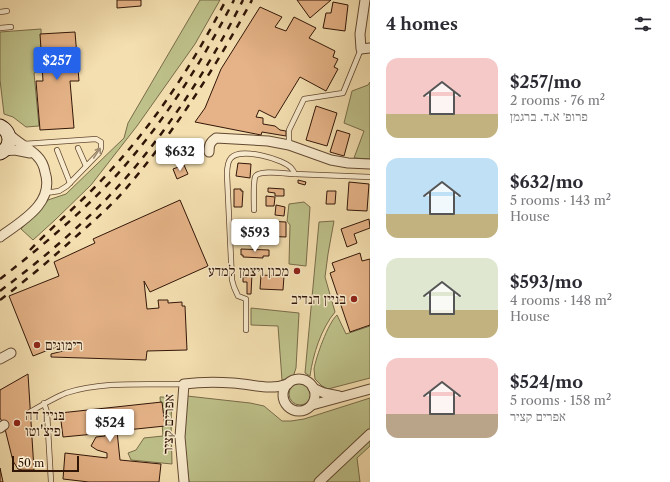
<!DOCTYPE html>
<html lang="en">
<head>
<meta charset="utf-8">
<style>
	:root { --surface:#fff; --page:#f7f7f7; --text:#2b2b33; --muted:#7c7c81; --accent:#2563eb }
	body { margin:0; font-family:"Libre Caslon Text","Frank Ruhl Libre",serif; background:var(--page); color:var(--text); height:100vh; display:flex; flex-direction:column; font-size:15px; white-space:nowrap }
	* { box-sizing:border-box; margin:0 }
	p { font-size:13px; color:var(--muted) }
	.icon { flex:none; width:22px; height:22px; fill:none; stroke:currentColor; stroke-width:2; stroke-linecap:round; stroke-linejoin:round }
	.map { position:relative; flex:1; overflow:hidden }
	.panel { display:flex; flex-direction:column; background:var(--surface); width:300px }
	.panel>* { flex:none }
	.scale { position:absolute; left:12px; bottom:10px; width:67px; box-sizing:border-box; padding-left:4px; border:2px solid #311608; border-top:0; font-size:11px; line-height:14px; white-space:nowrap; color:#311608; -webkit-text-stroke:3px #f8eacc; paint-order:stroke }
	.price { position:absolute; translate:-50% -34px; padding:0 9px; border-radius:4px; background:#fff; color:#222; font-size:13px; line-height:26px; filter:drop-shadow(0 1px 2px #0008) }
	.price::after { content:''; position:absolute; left:50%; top:24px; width:12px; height:9px; margin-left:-6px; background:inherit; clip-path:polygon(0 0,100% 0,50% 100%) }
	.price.current { background:var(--accent); color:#fff }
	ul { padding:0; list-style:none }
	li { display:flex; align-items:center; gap:12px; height:100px; padding:0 16px }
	li span { display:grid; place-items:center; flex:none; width:112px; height:80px; border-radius:12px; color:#555 }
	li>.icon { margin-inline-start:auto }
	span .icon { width:48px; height:48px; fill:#fffc; stroke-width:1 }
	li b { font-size:17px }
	h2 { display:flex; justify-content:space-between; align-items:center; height:48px; padding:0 16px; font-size:17px }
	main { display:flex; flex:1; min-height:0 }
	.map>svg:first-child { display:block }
	.green { fill:#bec18a; stroke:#786c49 }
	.building { fill:#e5b387; stroke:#311608 }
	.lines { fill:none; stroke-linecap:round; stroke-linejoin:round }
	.lane-casing { stroke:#624832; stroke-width:6 }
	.street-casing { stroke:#624832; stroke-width:11 }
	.secondary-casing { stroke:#311608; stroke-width:15 }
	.lane { stroke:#f8eacc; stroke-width:4.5 }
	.street { stroke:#f8eacc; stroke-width:9 }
	.secondary { stroke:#f8eacc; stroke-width:13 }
	.rail { stroke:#311608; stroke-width:2.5; stroke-dasharray:7 7; stroke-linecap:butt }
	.oneway { stroke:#9e8b74 }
	.poi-dot { fill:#8f2418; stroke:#f8eacc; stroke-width:1.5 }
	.labels { text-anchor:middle; stroke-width:3; stroke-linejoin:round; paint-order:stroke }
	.poi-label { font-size:14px; fill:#311608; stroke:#f8eacc; text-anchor:end }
	.street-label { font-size:14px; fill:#311608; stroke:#f8eacc }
</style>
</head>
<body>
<main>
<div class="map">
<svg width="370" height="482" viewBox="0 0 370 482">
	<rect width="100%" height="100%" fill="#f4dfb0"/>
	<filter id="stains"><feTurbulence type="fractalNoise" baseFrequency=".005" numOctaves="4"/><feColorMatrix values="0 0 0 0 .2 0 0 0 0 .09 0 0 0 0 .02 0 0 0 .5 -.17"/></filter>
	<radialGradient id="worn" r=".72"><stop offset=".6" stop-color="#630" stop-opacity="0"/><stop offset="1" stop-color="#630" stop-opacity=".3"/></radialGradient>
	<g class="green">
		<polygon points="200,0 220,0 195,44 137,126 91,185 55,220 33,240 21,229 48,200 66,194 124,138 128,123"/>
		<polygon points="41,29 42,69 34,73 39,126 26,127 13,117 4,114 0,80 0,32"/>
		<polygon points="370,82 370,159 354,158 364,131 344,123 352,91 368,85"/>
		<polygon points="304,202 310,207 306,266 289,264 290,225 287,221 289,204"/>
		<path d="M 334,221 L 328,254 L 325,277 L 335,312 C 321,329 313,354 310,376 L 305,373 L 319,222 Z"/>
		<polygon points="251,308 299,313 296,368 293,377 282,380 278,326 251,325"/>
		<path d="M 337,315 L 346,334 L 370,326 L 370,378 L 328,389 L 322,386 L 315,379 C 315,376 314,372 314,369 C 316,357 328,323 337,315 Z"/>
		<circle cx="300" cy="394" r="11"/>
		<polygon points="187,396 250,403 264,406 282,421 291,421 304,419 370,398 370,446 357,458 360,482 189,482 184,437"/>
		<polygon points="160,397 172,397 171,422 172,464 131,460 128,453 136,450 144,438 163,436"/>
	</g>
	<g class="building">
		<polygon points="117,0 141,0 141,6 117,8"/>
		<polygon points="297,0 331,0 310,18"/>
		<polygon points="333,2 348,5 345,31 323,28 326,13 331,13"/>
		<polygon points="260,7 282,17 275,27 286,31 294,17 316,28 309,38 335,51 333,57 338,59 334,67 338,69 326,91 300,77 275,118 259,110 256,117 263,118 263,124 275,126 280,130 286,131 286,136 262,132 261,135 195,122 205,108 221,69"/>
		<polygon points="75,32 79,81 70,81 74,128 40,130 36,81 43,81 40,34"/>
		<polygon points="316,106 337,113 327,146 306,140"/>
		<polygon points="337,130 350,134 344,156 330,152"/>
		<polygon points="238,163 251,164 250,178 236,176"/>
		<polygon points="184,165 188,174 177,179 173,169"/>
		<polygon points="298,180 306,182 305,185 298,183"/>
		<polygon points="349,182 369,184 367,211 347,210"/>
		<polygon points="268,188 284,189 284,196 275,196 275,193 268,192"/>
		<polygon points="234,189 241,189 241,191 243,191 242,207 234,207"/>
		<polygon points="327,191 336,191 335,204 326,204"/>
		<polygon points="266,196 275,197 274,206 266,206"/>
		<polygon points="180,200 208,266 150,292 144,281 147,309 159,308 158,300 168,300 168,303 182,302 182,306 185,306 187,350 147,351 146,360 51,357 51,354 71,349 69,342 33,356 9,296 59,276 54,262 95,243 93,239"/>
		<polygon points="276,205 285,207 284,216 275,215"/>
		<polygon points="369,219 370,228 354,234 357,243 347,247 341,229"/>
		<polygon points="243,220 286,222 286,237 242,235"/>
		<polygon points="241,249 269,250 269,256 263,256 263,258 243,257 243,255 241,255"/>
		<polygon points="360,253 362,261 370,259 370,325 350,332 330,273 335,271 332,263"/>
		<polygon points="247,273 252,273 251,294 247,294 247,282 243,282 243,277 247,277"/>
		<polygon points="261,275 284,276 283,290 260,289"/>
		<polygon points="28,374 34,470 22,470 18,469 13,461 4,425 0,418 0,390"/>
		<polygon points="162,402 165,426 117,431 120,460 161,464 159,482 89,482 63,479 65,453 107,458 107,453 97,450 91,446 96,437 105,436 105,433 63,437 60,413"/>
		<polygon points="0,468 3,482 0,482"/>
	</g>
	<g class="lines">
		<defs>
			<g id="lane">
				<polyline points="0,12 7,11"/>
				<polyline points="0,28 11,27"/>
				<polyline points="24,144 96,139 101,142 101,148 99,153 67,186 59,191 46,193"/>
				<polyline points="289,145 289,130 304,99 343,93 361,49"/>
				<polyline points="78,148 86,166"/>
				<polyline points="57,150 70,183"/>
				<path d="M 254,210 C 254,201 253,185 255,177 C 258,169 287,174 295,174"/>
				<path d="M 246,330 L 246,299 L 238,296 L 234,287 L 232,280 L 227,175 C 227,170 227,162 231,158 C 240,147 285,159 292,169 C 293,170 294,172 295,174 L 370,177"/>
				<polyline points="44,403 47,412 51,482"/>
				<path d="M 30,412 C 42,405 54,398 66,393 C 104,381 145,385 184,384"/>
			</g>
			<g id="street">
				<polyline points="365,0 360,34 361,49 370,48"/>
				<polyline points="3,151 15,150 30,153"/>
				<path d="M 209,152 C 209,145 210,142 216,138 L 268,141 L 289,145 L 331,160 L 348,163 L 370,164"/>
				<path d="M 0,237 C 22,221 55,203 45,172 C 44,166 41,160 37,156 C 28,147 16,142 8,133"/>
				<polyline points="0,359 11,353"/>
				<circle cx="299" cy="395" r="16"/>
				<polyline points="313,388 324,393 339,396"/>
				<polyline points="312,405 370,389"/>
				<polyline points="0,428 4,425"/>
				<path d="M 184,482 L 180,437 L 184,384 C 200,382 217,382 233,383 C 252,384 270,391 288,384"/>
				<polyline points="319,482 370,434"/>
			</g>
			<path id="secondary" d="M 0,126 C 12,132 12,147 0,153"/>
		</defs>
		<use href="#lane" class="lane-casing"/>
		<use href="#street" class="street-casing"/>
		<use href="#secondary" class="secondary-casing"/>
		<use href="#lane" class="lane"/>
		<use href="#street" class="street"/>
		<use href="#secondary" class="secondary"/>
		<g class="rail">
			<path d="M 30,250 C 56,223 85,199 110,171 C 157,120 194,62 226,0"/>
			<path d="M 0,279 C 40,248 79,215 114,178 C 162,125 201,64 234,0"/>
			<path d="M 0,291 C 48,255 98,212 136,166 C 178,115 214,58 243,0"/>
			<path d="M 0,300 C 25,281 49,261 72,240 C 90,224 108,209 123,192 C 174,133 215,68 252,0"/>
		</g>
	</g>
	<defs><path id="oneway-shaft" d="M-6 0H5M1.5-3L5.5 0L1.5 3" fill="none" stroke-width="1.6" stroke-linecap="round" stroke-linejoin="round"/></defs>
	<use class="oneway" href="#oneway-shaft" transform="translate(97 153) rotate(-56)"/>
	<g class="poi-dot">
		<circle cx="297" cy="271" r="4"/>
		<circle cx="354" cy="299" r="4"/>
		<circle cx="37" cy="345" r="4"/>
		<circle cx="17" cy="423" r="4"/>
	</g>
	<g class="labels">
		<g class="poi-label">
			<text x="289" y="276">מכון ויצמן למדע</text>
			<text x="346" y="304">בניין הנדיב</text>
			<text x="45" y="350" text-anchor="start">רימונים</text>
			<text x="25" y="420" text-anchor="start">בניין דה<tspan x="25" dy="16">פיצ'וטו</tspan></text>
		</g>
		<g class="street-label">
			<text transform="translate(168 424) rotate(-89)" y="5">אפרים קציר</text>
		</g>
	</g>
	<rect width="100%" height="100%" filter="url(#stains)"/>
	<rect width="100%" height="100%" fill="url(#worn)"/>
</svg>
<div class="scale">50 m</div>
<b class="price current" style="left:57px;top:81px">$257</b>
<b class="price" style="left:180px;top:172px">$632</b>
<b class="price" style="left:255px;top:253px">$593</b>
<b class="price" style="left:110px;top:443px">$524</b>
</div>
<section class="panel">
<h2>4 homes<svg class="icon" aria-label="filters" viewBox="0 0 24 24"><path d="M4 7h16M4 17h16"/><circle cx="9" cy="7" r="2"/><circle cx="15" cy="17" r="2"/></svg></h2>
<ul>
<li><span style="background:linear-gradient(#f6c9c9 70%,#c2b280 0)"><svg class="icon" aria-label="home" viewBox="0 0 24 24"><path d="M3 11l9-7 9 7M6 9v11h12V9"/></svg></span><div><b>$257/mo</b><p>2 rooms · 76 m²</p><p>פרופ׳ א.ד. ברגמן</p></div></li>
<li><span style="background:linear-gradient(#bfe0f5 70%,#c2b280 0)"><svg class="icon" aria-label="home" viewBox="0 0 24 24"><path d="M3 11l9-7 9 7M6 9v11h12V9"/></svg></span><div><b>$632/mo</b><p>5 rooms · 143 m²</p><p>House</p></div></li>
<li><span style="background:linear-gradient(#dfe7d0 65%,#c2b280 0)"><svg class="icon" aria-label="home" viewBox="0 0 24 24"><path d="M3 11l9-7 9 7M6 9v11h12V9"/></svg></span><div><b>$593/mo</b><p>4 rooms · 148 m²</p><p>House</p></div></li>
<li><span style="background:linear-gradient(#f6c9c9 70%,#b9a48a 0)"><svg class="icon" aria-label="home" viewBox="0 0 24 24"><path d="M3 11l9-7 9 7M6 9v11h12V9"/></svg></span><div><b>$524/mo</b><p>5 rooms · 158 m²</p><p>אפרים קציר</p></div></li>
</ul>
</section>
</main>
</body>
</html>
